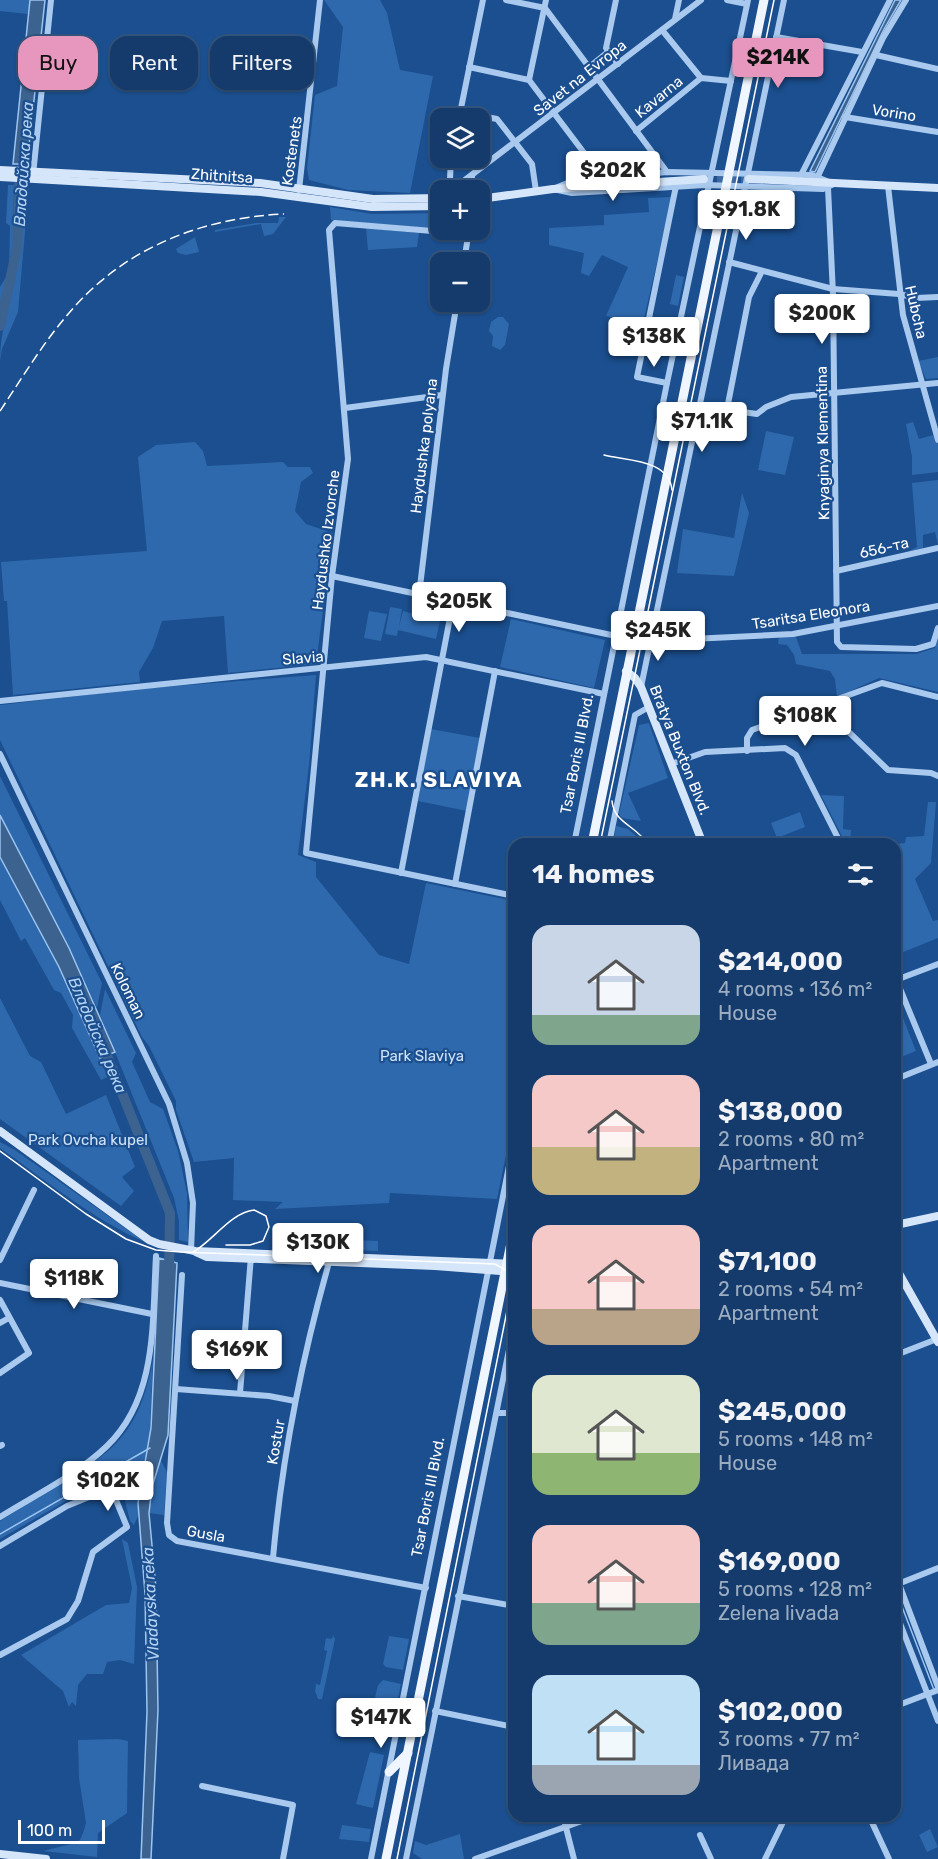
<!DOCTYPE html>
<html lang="en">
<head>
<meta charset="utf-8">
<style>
	:root { --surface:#143b6b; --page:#1d4271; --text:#f1f3f6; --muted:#9dadc1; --line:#33557e; --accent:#e797bd }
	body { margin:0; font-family:Rubik,sans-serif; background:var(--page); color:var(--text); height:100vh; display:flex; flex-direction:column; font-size:22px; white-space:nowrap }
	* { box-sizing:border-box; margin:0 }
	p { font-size:20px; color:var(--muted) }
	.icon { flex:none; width:33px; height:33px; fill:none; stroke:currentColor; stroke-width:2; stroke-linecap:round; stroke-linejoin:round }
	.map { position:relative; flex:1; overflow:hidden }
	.panel { position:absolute; left:508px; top:838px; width:393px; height:984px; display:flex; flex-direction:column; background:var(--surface); border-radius:18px; box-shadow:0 2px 4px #0004,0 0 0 2px var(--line) }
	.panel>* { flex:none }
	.hud { position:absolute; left:18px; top:36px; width:400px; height:54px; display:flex; gap:12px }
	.fabs { position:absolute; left:430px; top:108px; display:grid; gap:12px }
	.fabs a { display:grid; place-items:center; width:60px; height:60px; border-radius:12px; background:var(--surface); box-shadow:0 2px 4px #0004,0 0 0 2px var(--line); font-size:30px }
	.scale { position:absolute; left:18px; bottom:15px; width:87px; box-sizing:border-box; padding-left:6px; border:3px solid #fff; border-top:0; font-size:16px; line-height:21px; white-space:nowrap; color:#fff; -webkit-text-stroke:4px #1b4f8f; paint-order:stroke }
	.price { position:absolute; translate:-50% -51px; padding:0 14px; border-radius:6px; background:#fff; color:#222; font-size:20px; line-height:39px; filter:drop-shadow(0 2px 3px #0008) }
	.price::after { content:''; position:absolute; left:50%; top:36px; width:18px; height:14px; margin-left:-9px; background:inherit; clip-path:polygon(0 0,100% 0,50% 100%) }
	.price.selected { background:var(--accent); color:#111 }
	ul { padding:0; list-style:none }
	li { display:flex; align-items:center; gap:18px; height:150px; padding:0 24px }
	li span { display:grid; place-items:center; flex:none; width:168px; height:120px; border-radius:18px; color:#555 }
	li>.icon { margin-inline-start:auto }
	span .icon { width:72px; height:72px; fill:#fffc; stroke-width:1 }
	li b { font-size:26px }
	h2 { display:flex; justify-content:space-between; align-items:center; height:72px; padding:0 24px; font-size:26px }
	.chip { padding:0 21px; border-radius:18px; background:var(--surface); box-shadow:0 2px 4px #0004,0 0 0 2px var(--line); font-size:21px; line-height:54px }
	.chip.selected { background:var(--accent); color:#111 }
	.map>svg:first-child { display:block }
	.green { fill:#2e69ad }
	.water { fill:#3c6290; stroke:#9cc4f0; stroke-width:1.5 }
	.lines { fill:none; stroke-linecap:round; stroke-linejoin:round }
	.stream { stroke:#9cc4f0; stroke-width:1.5 }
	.river { stroke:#3c6290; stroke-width:10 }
	.secondary-tunnel { stroke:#3d69a0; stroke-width:8; stroke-dasharray:8 4; stroke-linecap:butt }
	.street { stroke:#a9c9ee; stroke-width:6 }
	.secondary { stroke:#d6e6fa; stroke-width:8 }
	.primary { stroke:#f0f6ff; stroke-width:9 }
	.tram { stroke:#fff; stroke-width:1.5 }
	.rail { stroke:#fff; stroke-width:1.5; stroke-dasharray:10 4.5; stroke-linecap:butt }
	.labels { text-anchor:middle; stroke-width:4.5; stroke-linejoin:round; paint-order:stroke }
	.street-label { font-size:15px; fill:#fff; stroke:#1b4f8f }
	.park-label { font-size:15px; fill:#cfe3fa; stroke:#1b4f8f }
	.water-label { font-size:16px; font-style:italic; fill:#b5d3f5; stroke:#1b4f8f }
	.district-label { font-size:21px; font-weight:bold; letter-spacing:1.5px; fill:#fff; stroke:#1b4f8f }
</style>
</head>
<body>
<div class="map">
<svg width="938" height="1859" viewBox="0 0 938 1859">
	<rect width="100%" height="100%" fill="#1b4f8f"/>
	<g class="green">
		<polygon points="0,0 30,0 28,14 0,11"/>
		<polygon points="324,0 380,0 387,13 400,70 433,76 410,193 348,190 309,180 307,168 315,95 337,86 343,27"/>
		<polygon points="8,185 14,185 13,254 0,317 0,287 9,272 10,226 6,223"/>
		<path d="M 23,186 L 29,186 L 18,312 L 2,349 L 0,361 C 0,333 8,311 14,284 C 20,251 22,219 23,186 Z"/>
		<polygon points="672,197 643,323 606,316 628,267 602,255 589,276 581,273 584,253 549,245 549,228 604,225 604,215 649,212 648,198"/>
		<polygon points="330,207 372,214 441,213 441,229 331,220"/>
		<polygon points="279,217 286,217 273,234 264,236 261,224 215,232 215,230 256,223 278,223"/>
		<polygon points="366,228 419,233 417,247 368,250"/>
		<polygon points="195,237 199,252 186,255 178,253 176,249"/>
		<polygon points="676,275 684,277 678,306 670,304"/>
		<polygon points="498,317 503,317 509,324 505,345 500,350 492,346 493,336 489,331 491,322"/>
		<polygon points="666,323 675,325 669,350 661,348"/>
		<polygon points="938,357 938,378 926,379 918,361"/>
		<polygon points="913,422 919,439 933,435 938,444 938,472 912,475 912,457 906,424"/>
		<polygon points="766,431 794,437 785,475 758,470"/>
		<polygon points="195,442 203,451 207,466 283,462 288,467 310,467 313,473 301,482 295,511 306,524 333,533 316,664 228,673 224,616 162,621 153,648 139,672 140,682 13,695 7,601 4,601 1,562 147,551 138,457 156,445"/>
		<polygon points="938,480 938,545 935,532 923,535 923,548 907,552 917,547 912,483"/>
		<polygon points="742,493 749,513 734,576 677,573 683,529 734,538"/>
		<polygon points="390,607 402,609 399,627 403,611 440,621 436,639 398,630 397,636 385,634"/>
		<polygon points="369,611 387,614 381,641 364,638"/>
		<polygon points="511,619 605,640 594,688 500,667"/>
		<polygon points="779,636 796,637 802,654 916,654 935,648 938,638 938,692 879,678 837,697 835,679 830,671 796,664 794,655 787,645 778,644"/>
		<polygon points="316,675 309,765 298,855 316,862 316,877 379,955 409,964 426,883 514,901 514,1116 497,1199 390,1193 389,1203 275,1209 283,1202 233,1200 234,1158 194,1162 176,1110 176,1101 149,1046 142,1037 0,740 0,705 137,689"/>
		<polygon points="649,723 668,778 628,793 641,821 622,818 619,814 639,725"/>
		<polygon points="431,729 480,738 467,811 418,801"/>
		<polygon points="0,776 102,983 97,1008 69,948 0,815"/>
		<polygon points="821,795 844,796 843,829 851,830 850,843 857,844 846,844"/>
		<polygon points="928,802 936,802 931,863 915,879 933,921 938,920 938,938 896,955 897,844 905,843 906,837 924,836"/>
		<polygon points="800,812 805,827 777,838 771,823"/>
		<polygon points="616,826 628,829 645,844 613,844"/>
		<polygon points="0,857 59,967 108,1077 101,1080 72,1028 73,1015 61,993 54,990 25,938 21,941 0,900"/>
		<polygon points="105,989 136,1053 132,1062 150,1102 163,1109 178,1151 187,1193 188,1242 179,1240 179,1221 174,1198 100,1015"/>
		<polygon points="0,998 30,1056 41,1062 66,1114 106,1095 135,1167 122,1177 134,1191 121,1206 0,1119"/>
		<polygon points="897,1003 916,1051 896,1059 896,1051 899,1050 896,1041"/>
		<path d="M 0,1142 L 15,1150 L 145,1242 C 92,1219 47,1181 0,1148 Z"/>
		<polygon points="356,1240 378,1241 378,1251 331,1249 331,1241"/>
		<path d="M 153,1359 L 149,1452 L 140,1486 L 138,1516 L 134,1525 L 130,1521 L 123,1493 L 112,1477 L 90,1487 L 0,1539 L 0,1521 L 75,1474 C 85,1471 89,1466 98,1459 C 134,1433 145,1401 153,1359 Z"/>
		<polygon points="160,1459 167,1472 164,1515 149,1513 152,1487"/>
		<polygon points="122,1539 128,1543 137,1587 134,1664 120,1660 107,1662 103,1674 87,1674 78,1685 76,1706 72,1702 69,1707 63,1691 21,1655 106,1605 129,1603 132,1588"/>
		<polygon points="333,1635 335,1639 322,1699 318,1699 315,1691 316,1684 320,1685 327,1651 324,1650 326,1638 332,1639"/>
		<polygon points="389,1636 409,1639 403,1670 386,1667 383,1664"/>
		<polygon points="383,1680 401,1684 392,1729 355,1721 365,1722 370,1718 378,1685"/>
		<polygon points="118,1739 128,1741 127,1813 98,1833 97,1857 43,1851 75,1843 80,1840 83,1833 86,1823 79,1778 78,1740"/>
		<polygon points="370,1752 384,1755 373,1808 356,1804"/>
		<polygon points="342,1825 371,1829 369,1842 339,1839"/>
		<polygon points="930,1829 938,1847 927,1852 919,1835"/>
		<polygon points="460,1834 464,1859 422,1859 413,1853 415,1841 426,1845"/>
	</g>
	<g class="water">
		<polygon points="30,0 45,0 27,164 13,164"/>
		<polygon points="895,0 901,0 884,29 815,172 810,171"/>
		<polygon points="0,815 69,948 115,1052 100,1058 59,967 0,857"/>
		<polygon points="159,1258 177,1263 168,1435 152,1487 149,1513 156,1588 158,1710 151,1859 141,1859 147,1712 145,1594 138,1503 151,1428"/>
	</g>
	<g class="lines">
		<g class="stream">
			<polyline points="0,1534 150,1448"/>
			<polyline points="896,1591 934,1690"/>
		</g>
		<g class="river">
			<polyline points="0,326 17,248 20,170"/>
			<polyline points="102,1043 170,1213 169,1275"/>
		</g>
		<polyline class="secondary-tunnel" points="705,179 749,179"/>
		<g class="street">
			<polyline points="506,0 545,8 667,172"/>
			<polyline points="616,0 606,48 618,64"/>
			<polyline points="727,0 747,4"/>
			<polyline points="675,19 679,0"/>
			<polyline points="662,30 701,78"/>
			<polyline points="776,37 862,52"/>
			<polyline points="876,55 938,69"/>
			<polyline points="469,67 529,80 603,178"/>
			<polyline points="588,68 609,51"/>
			<polyline points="529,80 546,0"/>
			<polyline points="460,112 497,119 532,164 536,191"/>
			<polyline points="845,117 938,132"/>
			<polyline points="459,118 483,0"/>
			<polyline points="636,131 701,78 731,81"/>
			<polyline points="451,158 450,179 454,184 461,183 701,0"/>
			<polygon points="667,172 812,175 834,184 823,189 705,185 572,193 553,189 570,182"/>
			<polyline points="33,175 51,0"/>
			<polyline points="801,175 890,0"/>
			<polyline points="818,176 883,38 906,0"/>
			<polyline points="888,186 903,315 938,440"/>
			<polyline points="828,188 833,294 837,642 841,647 916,649 933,644 938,628"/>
			<polyline points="299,190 320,0"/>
			<polyline points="469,190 472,177"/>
			<polyline points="469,234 335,223 329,230 348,459 332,576 306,853 514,896"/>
			<polyline points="464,262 469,230"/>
			<polyline points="729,262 833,289 899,294 916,298 938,297"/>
			<polyline points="667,383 637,377 676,186"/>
			<polyline points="699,406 757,414 766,407 791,397 938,383"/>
			<polyline points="345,408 442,395"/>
			<polyline points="727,409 749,297 762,271"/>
			<polyline points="836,571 938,548"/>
			<polyline points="332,576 616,636"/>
			<polyline points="419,595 446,369 457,302"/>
			<polyline points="650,641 793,634 938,606"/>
			<polyline points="641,687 784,0"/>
			<polyline points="0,701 426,657 604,694"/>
			<polyline points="822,706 888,770 931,773 938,776"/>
			<polyline points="747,751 747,738 752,730 882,683 938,697"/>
			<polyline points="0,754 169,1104 187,1163 193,1203 191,1250"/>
			<polyline points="671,764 705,752 785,748 796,755 841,844"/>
			<polyline points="574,844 667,383 748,0"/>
			<polyline points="609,844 635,715 649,707"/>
			<polyline points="401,873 453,602"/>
			<polyline points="455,884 495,671"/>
			<polyline points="896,979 931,1064"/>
			<polyline points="896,980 938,964"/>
			<polyline points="896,1079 938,1062"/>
			<polyline points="0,1260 34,1190"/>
			<polyline points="182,1275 167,1523 169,1535 177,1541 426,1588"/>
			<polyline points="0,1283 152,1314"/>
			<polyline points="0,1300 29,1353 0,1373"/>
			<polyline points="0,1323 9,1318"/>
			<polyline points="896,1355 937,1339"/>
			<polyline points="176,1389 269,1396 295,1401"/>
			<polyline points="240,1393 251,1256"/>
			<polyline points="497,1413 514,1413"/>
			<polyline points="0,1446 2,1445"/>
			<path d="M 0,1517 C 35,1495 77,1475 107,1446 C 158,1397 152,1321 156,1256"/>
			<polyline points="0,1546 67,1506 111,1488 127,1527 93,1552 78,1601 67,1619 0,1655"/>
			<path d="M 273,1558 C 282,1457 302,1357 330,1259"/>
			<polyline points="896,1576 938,1687"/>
			<polyline points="898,1584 938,1568"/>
			<polyline points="458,1596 514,1606"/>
			<polyline points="896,1613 938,1721"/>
			<polyline points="896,1706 938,1690"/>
			<polyline points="435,1711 514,1727"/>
			<polyline points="202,1786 293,1805 283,1859"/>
			<polyline points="563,1816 574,1859"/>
			<polyline points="869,1816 889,1859"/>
			<polyline points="700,1835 711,1859"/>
			<polyline points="371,1859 514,1141"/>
			<polyline points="406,1859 514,1325"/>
			<polyline points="475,1859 596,1816"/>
			<polyline points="765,1859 786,1816"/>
		</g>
		<g class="secondary">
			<polyline points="0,170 260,183 373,199 441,198"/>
			<polyline points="0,177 261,192 372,207 441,206"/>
			<polyline points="749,179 938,188"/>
			<polyline points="480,199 553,189 704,179"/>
			<polyline points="626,671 635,678 641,687 703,844"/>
			<polyline points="0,1131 149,1240 159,1244 195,1251 514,1264"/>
			<polyline points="896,1225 938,1216"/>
			<polyline points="196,1252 207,1257 435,1266 514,1272"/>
			<polyline points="896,1268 938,1342"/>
			<polyline points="0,1854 46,1859"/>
		</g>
		<g class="primary">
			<polyline points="592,844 764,0"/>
			<polyline points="389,1772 408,1753"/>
			<polyline points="386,1859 514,1228"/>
		</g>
		<g class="tram">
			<path d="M 604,455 C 627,461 669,459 672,490"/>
			<path d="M 612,801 C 614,824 638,826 647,844"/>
			<polyline points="600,844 774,0"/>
			<polyline points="0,1151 86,1214 126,1239 156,1250 181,1252 495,1264 509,1272 514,1282"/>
			<path d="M 193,1252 C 213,1241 230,1213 254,1210 L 266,1216 L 269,1227 L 263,1241 L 250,1245 L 226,1245"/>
			<polyline points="397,1859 514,1276"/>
		</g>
		<path class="rail" d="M 0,411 C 22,378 43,343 69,313 C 124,248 201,218 284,214"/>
	</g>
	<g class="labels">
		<g class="street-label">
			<text transform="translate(580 78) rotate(-38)" y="5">Savet na Evropa</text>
			<text transform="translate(659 97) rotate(-39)" y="5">Kavarna</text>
			<text transform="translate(894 113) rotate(9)" y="5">Vorino</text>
			<text transform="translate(292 151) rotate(-82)" y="5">Kostenets</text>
			<text transform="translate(222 176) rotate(4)" y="5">Zhitnitsa</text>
			<text transform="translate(916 312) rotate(77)" y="5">Hubcha</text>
			<text transform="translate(823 443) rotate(-91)" y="5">Knyaginya Klementina</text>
			<text transform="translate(424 446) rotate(-83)" y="5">Haydushka polyana</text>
			<text transform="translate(326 540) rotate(-83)" y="5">Haydushko Izvorche</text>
			<text transform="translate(884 548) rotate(-13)" y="5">656-та</text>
			<text transform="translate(811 615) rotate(-9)" y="5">Tsaritsa Eleonora</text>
			<text transform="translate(303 658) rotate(-5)" y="5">Slavia</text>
			<text transform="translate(680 750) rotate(68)" y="5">Bratya Buxton Blvd.</text>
			<text transform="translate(577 754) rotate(-79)" y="5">Tsar Boris III Blvd.</text>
			<text transform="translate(128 991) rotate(64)" y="5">Koloman</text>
			<text transform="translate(276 1442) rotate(-80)" y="5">Kostur</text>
			<text transform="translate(428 1497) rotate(-79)" y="5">Tsar Boris III Blvd.</text>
			<text transform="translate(206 1534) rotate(10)" y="5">Gusla</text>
		</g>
		<g class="park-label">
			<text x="422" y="1061">Park Slaviya</text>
			<text x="88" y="1145">Park Ovcha kupel</text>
		</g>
		<g class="water-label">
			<text transform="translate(23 164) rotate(-86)" y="6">Владайска река</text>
			<text transform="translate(98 1035) rotate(67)" y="6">Владайска река</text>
			<text transform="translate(150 1604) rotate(-93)" y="6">Vladayska reka</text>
		</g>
		<g class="district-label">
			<text x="439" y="787">ZH.K. SLAVIYA</text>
		</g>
	</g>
</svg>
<div class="fabs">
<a><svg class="icon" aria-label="layers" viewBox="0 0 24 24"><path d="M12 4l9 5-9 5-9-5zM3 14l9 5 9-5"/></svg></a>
<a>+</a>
<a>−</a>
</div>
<div class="scale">100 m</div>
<b class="price selected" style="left:778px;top:89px">$214K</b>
<b class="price" style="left:613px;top:202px">$202K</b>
<b class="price" style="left:746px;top:241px">$91.8K</b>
<b class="price" style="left:822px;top:345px">$200K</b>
<b class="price" style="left:654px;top:368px">$138K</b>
<b class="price" style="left:702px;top:453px">$71.1K</b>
<b class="price" style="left:459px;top:633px">$205K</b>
<b class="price" style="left:658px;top:662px">$245K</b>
<b class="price" style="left:805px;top:747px">$108K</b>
<b class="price" style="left:318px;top:1274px">$130K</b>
<b class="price" style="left:74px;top:1310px">$118K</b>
<b class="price" style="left:237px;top:1381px">$169K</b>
<b class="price" style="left:108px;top:1512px">$102K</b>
<b class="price" style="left:381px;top:1749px">$147K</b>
<div class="hud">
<a class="chip selected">Buy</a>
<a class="chip">Rent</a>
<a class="chip">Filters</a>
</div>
<section class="panel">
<h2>14 homes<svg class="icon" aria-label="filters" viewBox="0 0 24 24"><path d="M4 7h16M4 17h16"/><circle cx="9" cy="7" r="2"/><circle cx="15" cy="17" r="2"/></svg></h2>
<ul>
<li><span style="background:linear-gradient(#c9d6e8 75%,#7fa58c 0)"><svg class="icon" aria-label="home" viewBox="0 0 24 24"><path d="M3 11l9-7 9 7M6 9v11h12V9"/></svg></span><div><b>$214,000</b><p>4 rooms · 136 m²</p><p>House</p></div></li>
<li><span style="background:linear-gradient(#f6c9c9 60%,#c2b280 0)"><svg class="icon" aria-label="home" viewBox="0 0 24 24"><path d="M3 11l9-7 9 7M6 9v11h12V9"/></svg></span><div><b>$138,000</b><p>2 rooms · 80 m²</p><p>Apartment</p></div></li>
<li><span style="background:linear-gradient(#f6c9c9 70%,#b9a48a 0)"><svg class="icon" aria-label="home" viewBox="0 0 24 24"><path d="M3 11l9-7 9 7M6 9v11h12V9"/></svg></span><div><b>$71,100</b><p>2 rooms · 54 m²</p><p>Apartment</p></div></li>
<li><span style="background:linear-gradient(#dfe7d0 65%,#8fb573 0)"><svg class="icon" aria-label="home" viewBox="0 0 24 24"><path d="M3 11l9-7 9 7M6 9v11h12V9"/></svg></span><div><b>$245,000</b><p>5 rooms · 148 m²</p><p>House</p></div></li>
<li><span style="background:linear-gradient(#f6c9c9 65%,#7fa58c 0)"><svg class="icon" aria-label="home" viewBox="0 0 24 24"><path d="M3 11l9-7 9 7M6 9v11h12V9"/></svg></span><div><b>$169,000</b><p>5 rooms · 128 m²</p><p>Zelena livada</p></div></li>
<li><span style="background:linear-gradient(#bfe0f5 75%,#9aa5b1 0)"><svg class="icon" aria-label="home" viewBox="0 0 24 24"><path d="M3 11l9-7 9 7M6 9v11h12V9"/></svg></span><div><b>$102,000</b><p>3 rooms · 77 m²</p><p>Ливада</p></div></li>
</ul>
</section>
</div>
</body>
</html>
